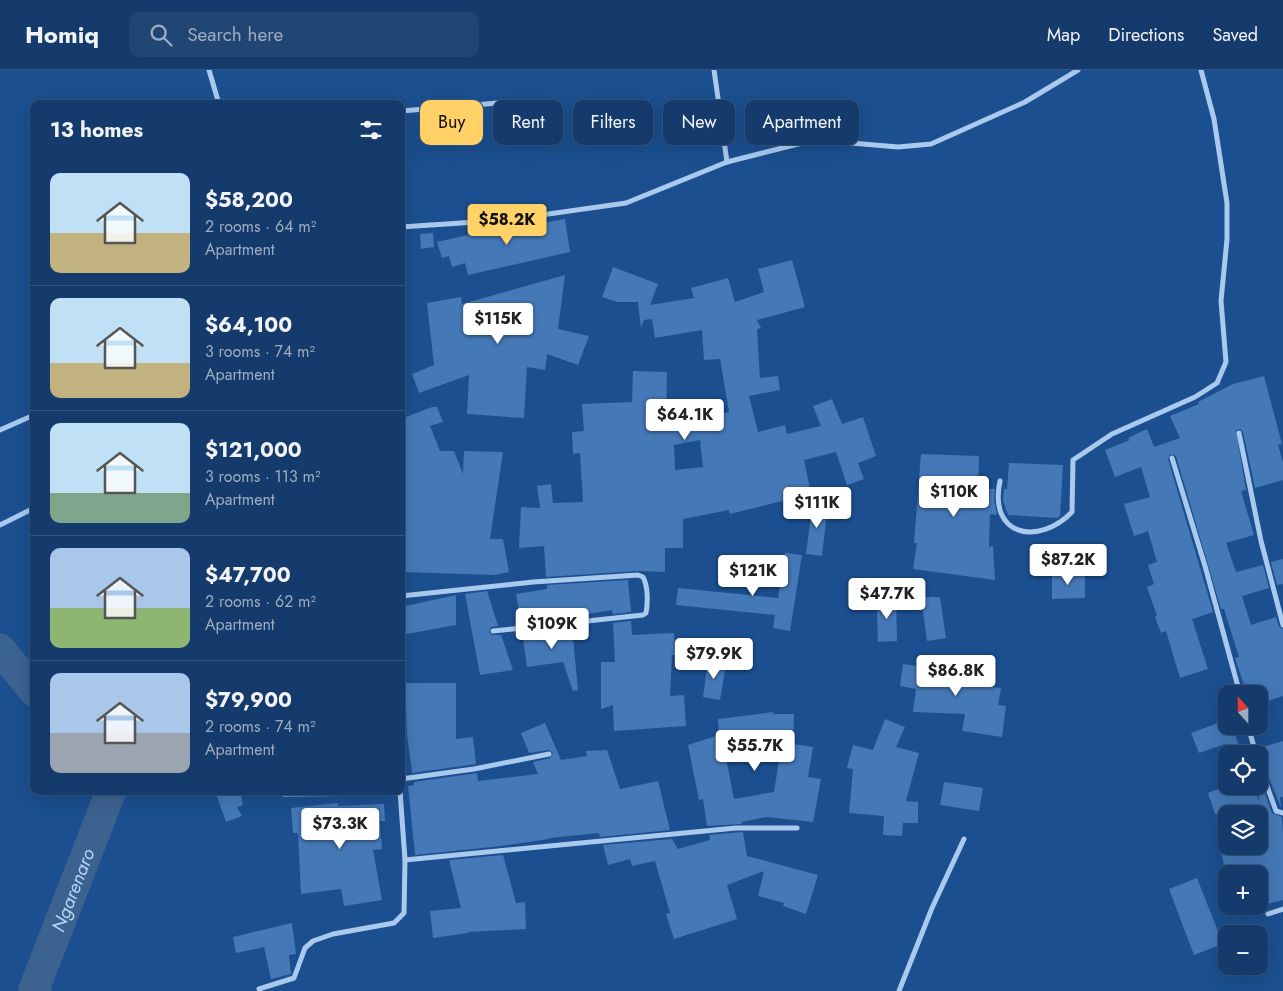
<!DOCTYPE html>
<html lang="en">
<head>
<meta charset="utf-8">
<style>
	:root { --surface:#143b6b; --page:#214673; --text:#f1f3f6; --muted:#9dadc1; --line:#33557e; --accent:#ffd166 }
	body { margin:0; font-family:Jost,sans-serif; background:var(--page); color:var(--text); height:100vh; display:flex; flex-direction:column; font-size:19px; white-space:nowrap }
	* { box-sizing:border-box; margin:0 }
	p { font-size:16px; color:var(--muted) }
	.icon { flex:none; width:28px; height:28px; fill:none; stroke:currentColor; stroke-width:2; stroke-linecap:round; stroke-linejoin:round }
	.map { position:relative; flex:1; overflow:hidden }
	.details { position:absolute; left:30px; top:30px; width:375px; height:695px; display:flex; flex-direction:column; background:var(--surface); border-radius:10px; box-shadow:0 5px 20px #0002,0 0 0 1px var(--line) }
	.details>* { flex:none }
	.banner { position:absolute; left:420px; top:30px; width:475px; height:45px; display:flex; gap:10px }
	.needle { width:32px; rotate:339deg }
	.buttons { position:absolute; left:1218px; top:615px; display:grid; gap:10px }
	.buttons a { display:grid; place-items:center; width:50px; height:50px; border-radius:10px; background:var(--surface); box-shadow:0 5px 20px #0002,0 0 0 1px var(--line); font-size:25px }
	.price { position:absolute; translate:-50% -42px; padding:0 11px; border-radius:5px; background:#fff; color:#222; font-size:16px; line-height:32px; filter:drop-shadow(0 1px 2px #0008) }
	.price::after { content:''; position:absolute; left:50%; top:30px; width:15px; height:11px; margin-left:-8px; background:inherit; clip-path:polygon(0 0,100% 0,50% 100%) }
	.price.selected { background:var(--accent); color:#111 }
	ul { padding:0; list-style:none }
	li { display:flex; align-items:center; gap:15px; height:125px; padding:0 20px }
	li+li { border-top:1px solid var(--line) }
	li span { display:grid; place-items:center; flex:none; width:140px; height:100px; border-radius:10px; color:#555 }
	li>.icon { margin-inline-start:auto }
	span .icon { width:60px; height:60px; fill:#fffc; stroke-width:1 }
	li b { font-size:21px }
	h2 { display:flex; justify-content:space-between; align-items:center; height:60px; padding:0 20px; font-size:21px }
	.pill { padding:0 18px; border-radius:10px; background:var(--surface); box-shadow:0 5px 20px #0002,0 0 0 1px var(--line); font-size:18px; line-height:45px }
	.pill.selected { background:var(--accent); color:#111 }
	header { display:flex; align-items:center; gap:30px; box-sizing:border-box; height:70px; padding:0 25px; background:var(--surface); border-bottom:1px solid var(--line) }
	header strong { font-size:24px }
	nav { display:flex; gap:28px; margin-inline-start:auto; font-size:18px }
	.search { width:350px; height:45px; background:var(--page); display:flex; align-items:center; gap:12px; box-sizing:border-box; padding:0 18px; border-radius:10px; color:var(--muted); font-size:19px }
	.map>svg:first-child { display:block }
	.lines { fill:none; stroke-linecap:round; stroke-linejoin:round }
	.river { stroke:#3c6290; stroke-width:31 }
	.building { fill:#4478b7; fill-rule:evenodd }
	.minor { stroke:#a9c9ee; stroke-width:5 }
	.labels { text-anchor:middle; stroke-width:4.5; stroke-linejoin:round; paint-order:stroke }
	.water-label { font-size:19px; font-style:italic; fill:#b5d3f5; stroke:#1b4f8f }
</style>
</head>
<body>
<header>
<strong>Homiq</strong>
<div class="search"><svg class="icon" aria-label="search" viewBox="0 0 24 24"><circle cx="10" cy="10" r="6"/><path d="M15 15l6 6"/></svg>Search here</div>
<nav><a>Map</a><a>Directions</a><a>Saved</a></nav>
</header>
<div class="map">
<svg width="1283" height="921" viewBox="0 0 1283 921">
	<rect width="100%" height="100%" fill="#1b4f8f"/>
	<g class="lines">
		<g class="river">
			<polyline points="0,579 34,621"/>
			<path id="s1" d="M 36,921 L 34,919 L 111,721"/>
		</g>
	</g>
	<g class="building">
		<polygon points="565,149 570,182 468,205 465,193 452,197 449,186 442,188 437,172 495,159 496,161"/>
		<polygon points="433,163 434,177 421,179 420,164"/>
		<path d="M 792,190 L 805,237 L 757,250 L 761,258 L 757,259 L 760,308 L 778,306 L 780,320 L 749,326 L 758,362 L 785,355 L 787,364 L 821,356 L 813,336 L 832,329 L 842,354 L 863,347 L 876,386 L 858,393 L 864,409 L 847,415 L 836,382 L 804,390 L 811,424 L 730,444 L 729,440 L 683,449 L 683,478 L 665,478 L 665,502 L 638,501 L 546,507 L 544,476 L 519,478 L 521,437 L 540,438 L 537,416 L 551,414 L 553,433 L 583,432 L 580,383 L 573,384 L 572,362 L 584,361 L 582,334 L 632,332 L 633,301 L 667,302 L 666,349 L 686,346 L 688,353 L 729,342 L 720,289 L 704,290 L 702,260 L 655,268 L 652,249 L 644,250 L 641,258 L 638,232 L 617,232 L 602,227 L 613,197 L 658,214 L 650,235 L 694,228 L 691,218 L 728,208 L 735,232 L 764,222 L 758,199 ZM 700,370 L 703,397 L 675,400 L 674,375 Z"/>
		<polygon points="565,205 558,259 589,266 578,295 547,284 545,300 527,297 524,348 467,344 469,305 419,323 412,304 434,295 427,233 461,227 462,234"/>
		<polygon points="1264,306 1282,374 1278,375 1283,392 1283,410 1255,418 1243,362 1240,359 1236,360 1246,420 1241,421 1254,465 1226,473 1236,502 1263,495 1269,518 1242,526 1251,555 1276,547 1279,557 1283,559 1283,626 1259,634 1259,624 1247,624 1235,588 1239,587 1224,539 1221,539 1176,386 1170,384 1168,389 1213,542 1192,549 1208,599 1180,608 1166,561 1161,563 1155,547 1157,546 1147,517 1154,514 1148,495 1157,492 1148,461 1134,466 1124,434 1150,427 1141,397 1115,407 1105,380 1130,370 1128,368 1147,359 1154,377 1180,368 1170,346 1199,334 1198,332 1233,314"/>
		<polygon points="432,337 437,337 443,352 430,356 440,381 454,381 463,404 464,381 503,382 490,469 503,469 509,502 495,505 401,502 401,349"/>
		<polygon points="921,384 979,386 978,419 995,419 994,430 997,445 990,444 989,477 993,476 995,510 913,499 917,473 914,473"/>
		<polygon points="1009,393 1063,395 1060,446 1057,448 1008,445 1003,430 1004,419 1007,419"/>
		<polygon points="813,431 828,433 822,486 806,484"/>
		<polygon points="785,483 802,485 790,561 773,558 775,545 676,535 678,518 778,528"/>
		<polygon points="1283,489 1283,514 1277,515 1271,492"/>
		<polygon points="1085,503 1085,528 1052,529 1052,504"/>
		<polygon points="628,510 631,542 613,544 612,540 570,547 571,548 521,554 516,524 547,519 547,515"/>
		<polygon points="487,521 498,556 491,557 489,562 492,565 501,565 513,600 480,605 465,524"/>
		<polygon points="456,525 456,555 401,565 401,537"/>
		<polygon points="881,527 896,527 897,571 878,572 877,543"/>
		<polygon points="921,527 940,527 946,568 927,571"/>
		<polygon points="631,551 632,565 674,563 675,585 672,585 670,626 684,625 686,656 614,661 613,635 601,639 601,592 615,592 613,553"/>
		<polygon points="572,557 578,620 573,621 563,592 527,597 522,562"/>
		<polygon points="708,590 726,593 720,630 703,627"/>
		<polygon points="903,594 931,598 931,594 965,595 965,613 1001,618 998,635 1006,636 1002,667 962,661 965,644 913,642 916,619 900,616"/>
		<polygon points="405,613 456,613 456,669 473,667 476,694 412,703 407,664"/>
		<path d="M 773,642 L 773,644 L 794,644 L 793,674 L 813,677 L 808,707 L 821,709 L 813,752 L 766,747 L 741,752 L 742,754 L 707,756 L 703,729 L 699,730 L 688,675 L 719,665 L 718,649 ZM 725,683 L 780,684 L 774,722 L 734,729 Z"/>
		<polygon points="885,649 905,657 896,677 919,683 906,731 918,732 918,753 903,753 902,766 883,765 884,746 849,743 853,699 847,698 853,675 873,680"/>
		<polygon points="1226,650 1226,656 1232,656 1242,684 1228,684 1225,674 1199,683 1191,663"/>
		<polygon points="545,653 561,690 587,686 586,681 607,680 620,719 658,711 670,760 600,767 599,763 549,768 549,769 501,776 415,785 408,716 414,715 414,712 477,703 478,711 538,704 533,692 550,688 553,683 549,680 529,683 521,663"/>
		<polygon points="1283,671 1283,727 1280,727 1281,738 1263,693 1259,690 1259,678"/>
		<polygon points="1259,706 1272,743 1282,747 1283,762 1283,830 1263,835 1259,819 1259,795 1227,804 1219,776 1259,776 1259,744 1215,744 1208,723 1226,716 1253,716 1259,731"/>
		<polygon points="944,712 983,718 979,741 940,735"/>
		<polygon points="215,721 240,721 243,735 237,737 242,746 226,752"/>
		<polygon points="338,733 338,736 384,734 385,751 380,751 382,779 373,780 382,830 344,836 341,819 301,824 298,763 293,763 291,738"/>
		<polygon points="743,762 747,786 818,805 806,844 783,836 784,833 758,826 764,801 727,815 737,849 674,869 666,844 670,843 655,791 632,796 630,789 608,795 603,775 672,769 678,779 710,770 709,765"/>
		<polygon points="503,785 516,833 525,832 526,859 468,862 468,863 433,868 430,841 461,838 449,790"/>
		<polygon points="1197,808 1223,874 1194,885 1169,819"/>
		<polygon points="292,853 296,884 289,885 291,904 271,909 264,877 236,883 233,867"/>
	</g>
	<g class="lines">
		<g class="minor">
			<polyline points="209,0 219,34"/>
			<polyline points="714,0 727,92"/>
			<polyline points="401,41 511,32"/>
			<polyline points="401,157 506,150 626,133 727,92 802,73 828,71 898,77 931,74 1025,32 1078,0"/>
			<polyline points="0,360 34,345"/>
			<polyline points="1239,363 1261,471 1283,555"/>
			<polyline points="1172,388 1205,496 1240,624"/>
			<path d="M 1000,411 C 988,467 1039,476 1072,442 L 1073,390 L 1112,364 L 1195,327 L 1217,313 L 1226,292 L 1221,231 L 1227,169 L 1227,133 L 1214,49 L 1201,0"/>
			<polyline points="0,455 34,438"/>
			<path d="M 401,526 L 533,512 L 638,505 L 643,507 C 648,516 648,533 646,543 L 643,545 L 493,561"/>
			<polyline points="1248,656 1256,684"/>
			<polyline points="1259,694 1276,741 1283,743"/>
			<polyline points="401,709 474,699 549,684"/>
			<polyline points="283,724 400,723"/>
			<polyline points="405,790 736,758 797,758"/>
			<polyline points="1268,844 1283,839"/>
			<polyline points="259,919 294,908 305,878 313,871 333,864 394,853 404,843 405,790 400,721"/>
			<polyline points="899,921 932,838 964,769"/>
		</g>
	</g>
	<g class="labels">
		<g class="water-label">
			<text dy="7" stroke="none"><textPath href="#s1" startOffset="109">Ngarenaro</textPath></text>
		</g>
	</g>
</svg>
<div class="buttons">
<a><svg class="needle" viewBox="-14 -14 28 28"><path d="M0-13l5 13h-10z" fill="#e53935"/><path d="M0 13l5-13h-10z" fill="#9dadc1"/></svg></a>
<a><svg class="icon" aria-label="locate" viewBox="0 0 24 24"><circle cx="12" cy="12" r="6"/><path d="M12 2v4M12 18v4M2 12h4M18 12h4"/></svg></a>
<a><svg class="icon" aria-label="layers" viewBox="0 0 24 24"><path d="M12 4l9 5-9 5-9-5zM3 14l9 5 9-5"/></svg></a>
<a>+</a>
<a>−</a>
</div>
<b class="price selected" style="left:507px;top:176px">$58.2K</b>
<b class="price" style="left:498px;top:275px">$115K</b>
<b class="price" style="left:685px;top:371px">$64.1K</b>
<b class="price" style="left:954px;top:448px">$110K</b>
<b class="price" style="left:817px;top:459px">$111K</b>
<b class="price" style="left:1068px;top:516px">$87.2K</b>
<b class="price" style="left:753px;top:527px">$121K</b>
<b class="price" style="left:887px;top:550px">$47.7K</b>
<b class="price" style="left:552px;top:580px">$109K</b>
<b class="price" style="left:714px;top:610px">$79.9K</b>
<b class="price" style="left:956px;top:627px">$86.8K</b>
<b class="price" style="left:755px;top:702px">$55.7K</b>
<b class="price" style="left:340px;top:780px">$73.3K</b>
<div class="banner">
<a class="pill selected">Buy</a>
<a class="pill">Rent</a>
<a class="pill">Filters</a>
<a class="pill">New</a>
<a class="pill">Apartment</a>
</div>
<section class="details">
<h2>13 homes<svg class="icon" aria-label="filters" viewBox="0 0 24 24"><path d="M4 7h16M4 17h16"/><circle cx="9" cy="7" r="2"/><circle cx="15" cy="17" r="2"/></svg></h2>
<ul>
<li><span style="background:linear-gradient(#bfe0f5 60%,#c2b280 0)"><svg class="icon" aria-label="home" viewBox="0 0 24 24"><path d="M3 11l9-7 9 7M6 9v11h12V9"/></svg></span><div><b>$58,200</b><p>2 rooms · 64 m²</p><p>Apartment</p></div></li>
<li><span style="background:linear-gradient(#bfe0f5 65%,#c2b280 0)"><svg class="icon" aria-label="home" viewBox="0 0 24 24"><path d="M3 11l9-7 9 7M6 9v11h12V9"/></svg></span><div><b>$64,100</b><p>3 rooms · 74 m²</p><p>Apartment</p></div></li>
<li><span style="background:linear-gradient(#bfe0f5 70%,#7fa58c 0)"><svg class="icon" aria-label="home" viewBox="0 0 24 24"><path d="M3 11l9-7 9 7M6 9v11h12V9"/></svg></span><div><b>$121,000</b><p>3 rooms · 113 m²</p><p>Apartment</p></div></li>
<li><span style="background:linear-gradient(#a9c7e8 60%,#8fb573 0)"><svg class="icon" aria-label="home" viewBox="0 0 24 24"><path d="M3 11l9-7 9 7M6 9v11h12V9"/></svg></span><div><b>$47,700</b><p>2 rooms · 62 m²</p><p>Apartment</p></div></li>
<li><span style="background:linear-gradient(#a9c7e8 60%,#9aa5b1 0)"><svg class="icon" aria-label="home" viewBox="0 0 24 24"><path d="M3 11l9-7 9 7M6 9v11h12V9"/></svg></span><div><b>$79,900</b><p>2 rooms · 74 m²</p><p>Apartment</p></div></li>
</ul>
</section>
</div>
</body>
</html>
